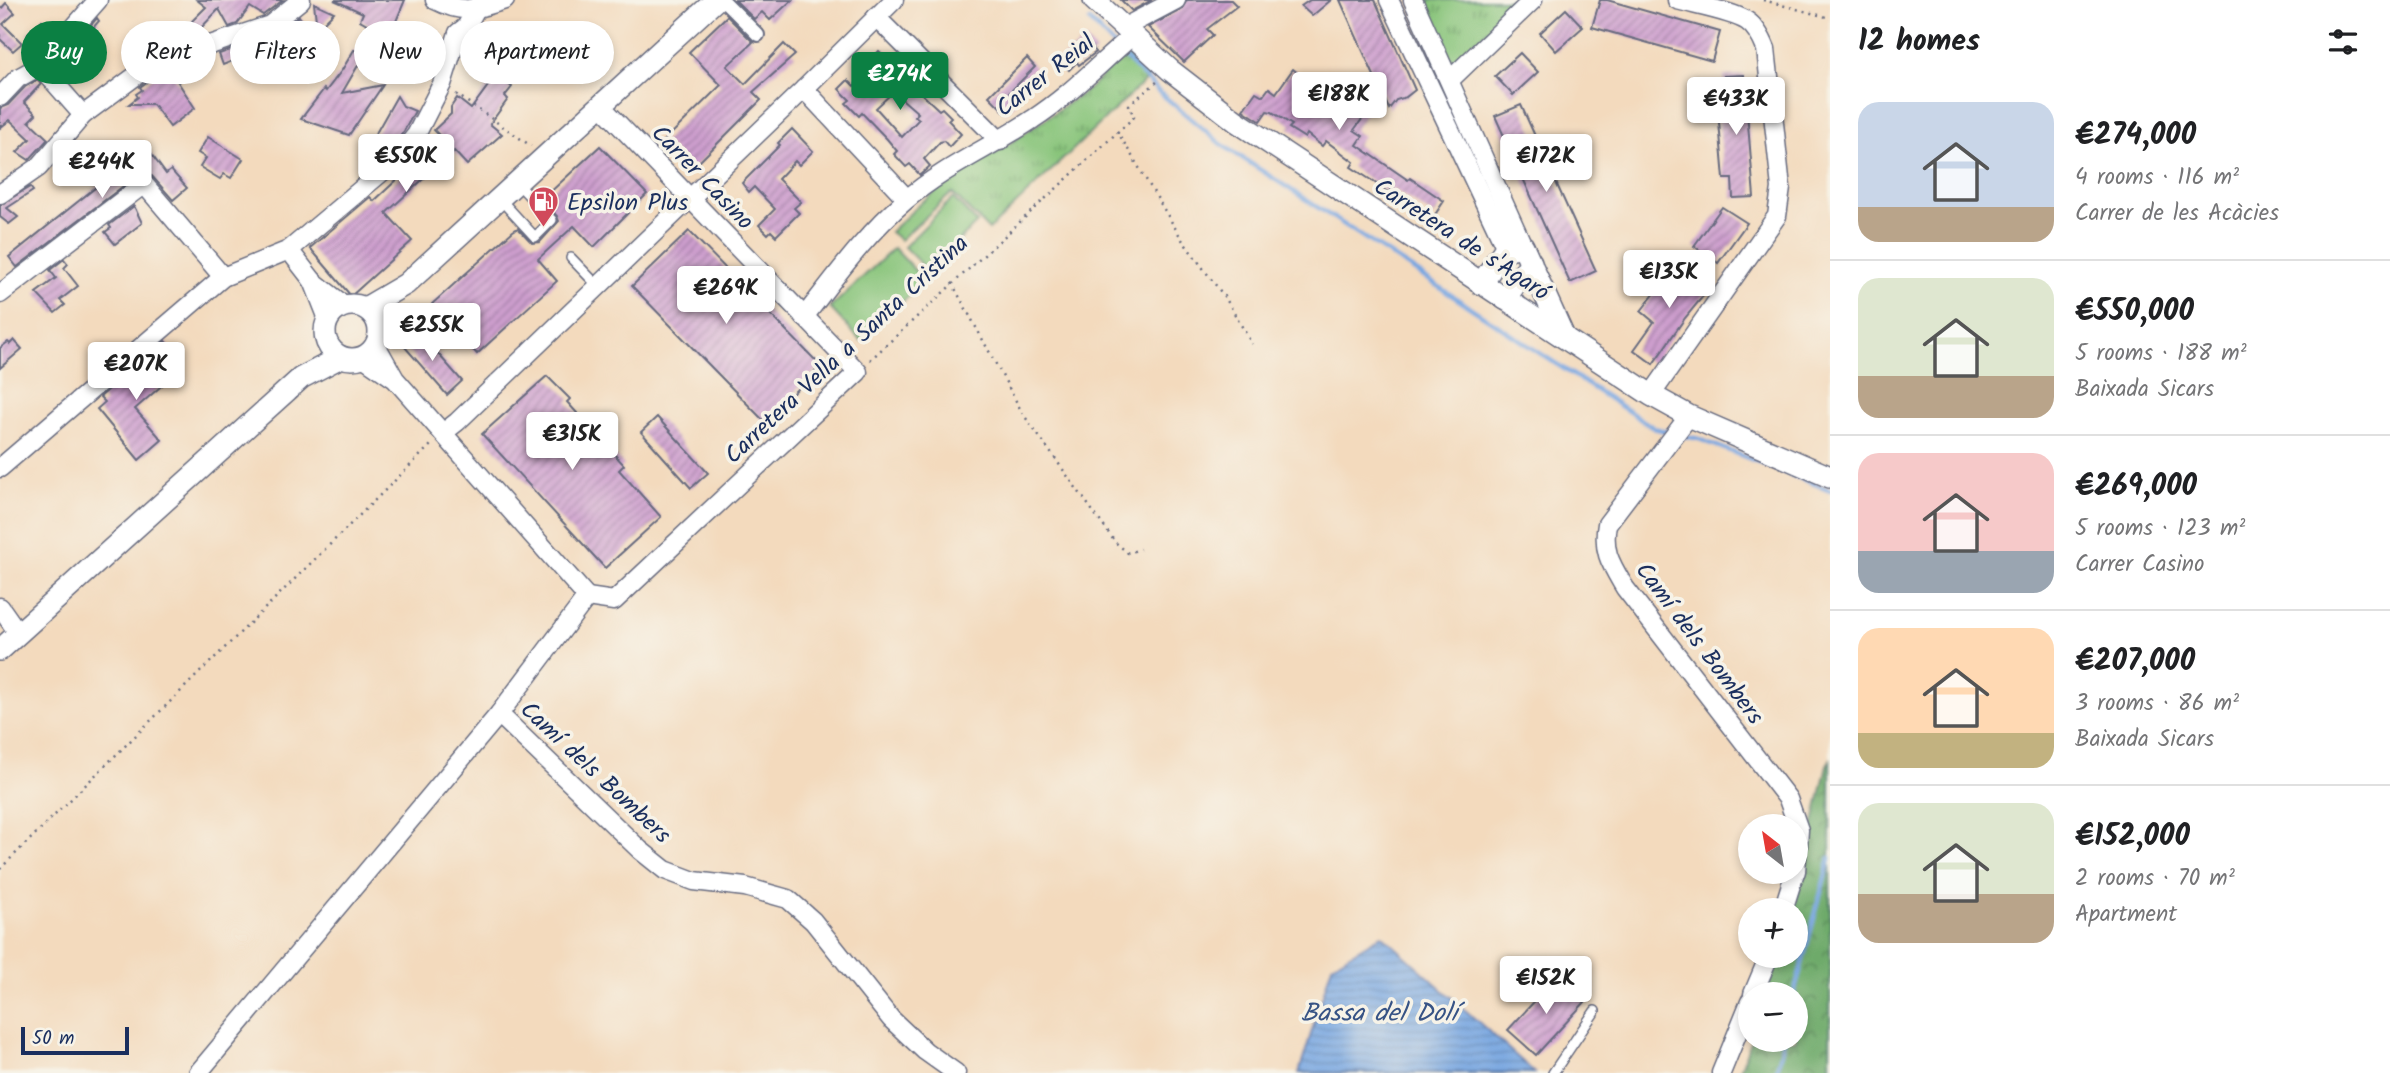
<!DOCTYPE html>
<html lang="en">
<head>
<meta charset="utf-8">
<style>
	:root { --surface:#fff; --page:#f2f2f2; --text:#202124; --muted:#757577; --line:#e0e0e0; --accent:#0b8043 }
	body { margin:0; font-family:Kalam,sans-serif; background:var(--page); color:var(--text); height:100vh; display:flex; flex-direction:column; font-size:26px; white-space:nowrap }
	* { box-sizing:border-box; margin:0 }
	p { font-size:23px; color:var(--muted) }
	.icon { flex:none; width:38px; height:38px; fill:none; stroke:currentColor; stroke-width:2; stroke-linecap:round; stroke-linejoin:round }
	.map { position:relative; flex:1; overflow:hidden }
	.side { display:flex; flex-direction:column; background:var(--surface); width:560px }
	.side>* { flex:none }
	.top-card { position:absolute; left:21px; top:21px; width:665px; height:63px; display:flex; gap:14px }
	.needle { width:46px; rotate:329deg }
	.buttons { position:absolute; left:1738px; top:814px; display:grid; gap:14px }
	.buttons a { display:grid; place-items:center; width:70px; height:70px; border-radius:50%; background:var(--surface); box-shadow:0 4px 10px #0003; font-size:35px }
	.scale { position:absolute; left:21px; bottom:18px; width:108px; box-sizing:border-box; padding-left:7px; border:4px solid #1b2f5e; border-top:0; font-size:19px; line-height:24px; white-space:nowrap; color:#1b2f5e; -webkit-text-stroke:5px #f7f3e8; paint-order:stroke }
	.price { position:absolute; translate:-50% -60px; padding:0 16px; border-radius:7px; background:#fff; color:#222; font-size:23px; line-height:46px; filter:drop-shadow(0 2px 4px #0008) }
	.price::after { content:''; position:absolute; left:50%; top:42px; width:21px; height:16px; margin-left:-10px; background:inherit; clip-path:polygon(0 0,100% 0,50% 100%) }
	.price.selected { background:var(--accent); color:#fff }
	ul { padding:0; list-style:none }
	li { display:flex; align-items:center; gap:21px; height:175px; padding:0 28px }
	li+li { border-top:2px solid var(--line) }
	li span { display:grid; place-items:center; flex:none; width:196px; height:140px; border-radius:21px; color:#555 }
	li>.icon { margin-inline-start:auto }
	span .icon { width:84px; height:84px; fill:#fffc; stroke-width:1 }
	li b { font-size:30px }
	h2 { display:flex; justify-content:space-between; align-items:center; height:84px; padding:0 28px; font-size:30px }
	.chip { padding:0 24px; border-radius:32px; background:var(--surface); box-shadow:0 4px 10px #0003; font-size:24px; line-height:63px }
	.chip.selected { background:var(--accent); color:#fff }
	main { display:flex; flex:1; min-height:0 }
	.map>svg:first-child { display:block }
	.green { fill:#88c47a; stroke:#527a6c; stroke-width:2 }
	.forest { fill:url(#forest-crowns); stroke:#446c64; stroke-width:2 }
	.park { fill:url(#park-tufts); stroke:#527a6c; stroke-width:2 }
	.water { fill:url(#water-rules); stroke:#496aa0; stroke-width:2 }
	.lines { fill:none; stroke-linecap:round; stroke-linejoin:round }
	.stream { stroke:#77a6e1; stroke-width:4.5 }
	.building { fill:url(#building-hatch); fill-rule:evenodd }
	.service-casing { stroke:#676b7f; stroke-width:12 }
	.pedestrian-casing { stroke:#676b7f; stroke-width:16 }
	.minor-casing { stroke:#676b7f; stroke-width:21 }
	.tertiary-casing { stroke:#676b7f; stroke-width:24 }
	.path { stroke:#676b7f; stroke-width:2.5; stroke-dasharray:2 5; stroke-linecap:butt }
	.service { stroke:#fff; stroke-width:9 }
	.pedestrian { stroke:#fff; stroke-width:12 }
	.minor { stroke:#fff; stroke-width:18 }
	.tertiary { stroke:#fff; stroke-width:21 }
	.labels { text-anchor:middle; stroke-width:7; stroke-linejoin:round; paint-order:stroke }
	.street-label { font-size:24px; fill:#1b2f5e; stroke:#f7f3e8 }
	.poi-label { font-size:24px; fill:#1b2f5e; stroke:#f7f3e8; text-anchor:start }
	.water-label { font-size:26px; font-style:italic; fill:#375385; stroke:#f7f3e8 }
</style>
</head>
<body>
<main>
<div class="map">
<svg width="1830" height="1073" viewBox="0 0 1830 1073">
	<defs>
		<pattern id="forest-crowns" width="20" height="18" patternUnits="userSpaceOnUse" patternTransform="scale(1.75)"><rect width="20" height="18" fill="#6eaa6a"/><path d="M2 6a3 3 0 1 1 6 0M12 15a3 3 0 1 1 6 0" fill="none" stroke="#5a8b5a"/></pattern>
		<pattern id="park-tufts" width="24" height="20" patternUnits="userSpaceOnUse" patternTransform="scale(1.75)"><rect width="24" height="20" fill="#88c47a"/><path d="M3 7l-1-3M5 7V3M7 7l1-3M15 17l-1-3M17 17v-4M19 17l1-3" fill="none" stroke="#6ea067"/></pattern>
		<pattern id="water-rules" width="6" height="5" patternUnits="userSpaceOnUse" patternTransform="scale(1.75)"><rect width="6" height="5" fill="#77a6e1"/><path d="M0 2.5h6" fill="none" stroke="#6188ba"/></pattern>
		<pattern id="building-hatch" width="6" height="6" patternUnits="userSpaceOnUse" patternTransform="scale(1.75)"><rect width="6" height="6" fill="#cd9ecd"/><path d="M-1 1l2-2M0 6l6-6M5 7l2-2" fill="none" stroke="#a681aa"/></pattern>
	</defs>
	<rect width="100%" height="100%" fill="#f7f3e8"/>
	<filter id="ink" filterUnits="userSpaceOnUse"><feTurbulence type="fractalNoise" baseFrequency=".0143" numOctaves="2"/><feDisplacementMap in="SourceGraphic" scale="14" xChannelSelector="R" yChannelSelector="G"/><feConvolveMatrix kernelMatrix="1 2 1 2 8 2 1 2 1" color-interpolation-filters="sRGB"/></filter>
	<filter id="wash" filterUnits="userSpaceOnUse"><feTurbulence type="fractalNoise" baseFrequency=".00686" numOctaves="4" result="noise"/><feDisplacementMap in="SourceGraphic" scale="28" xChannelSelector="R" yChannelSelector="G"/><feGaussianBlur stdDeviation="1.57" result="paint"/><feColorMatrix in="noise" values="0 0 0 0 0 0 0 0 0 0 0 0 0 0 0 0 0 1.4 0 .05"/><feComposite in="paint" operator="in"/></filter>
	<g filter="url(#wash)">
		<rect width="100%" height="100%" fill="#f3dabd"/>
		<g class="green">
			<polygon points="953,198 977,223 928,271 904,247"/>
			<polygon points="894,248 925,281 861,341 830,308"/>
		</g>
		<polygon class="forest" points="1830,760 1830,1073 1739,1073 1751,1040 1796,1040 1796,994 1766,994 1779,956 1796,956 1794,910 1827,765"/>
		<g class="park">
			<polygon points="1422,0 1519,0 1457,60 1448,58"/>
			<polygon points="1126,53 1150,76 989,230 952,193 900,240 890,232 922,202 960,174 1005,147 1090,88"/>
		</g>
		<polygon class="water" points="1382,935 1534,1072 1535,1073 1299,1073 1332,965"/>
		<g class="lines">
			<g class="stream">
				<polyline points="1090,21 1114,46"/>
				<polyline points="1120,52 1159,92 1221,144 1654,428 1669,432"/>
				<polyline points="1681,435 1699,439 1830,490"/>
				<polyline points="1794,994 1830,858"/>
				<polyline points="1776,1073 1784,1040"/>
			</g>
		</g>
		<g id="blocks">
			<g class="building">
				<polygon points="197,0 283,0 263,15 250,7 237,24 229,27 219,9 199,30 191,22 206,7"/>
				<polygon points="334,0 405,0 376,69 360,62 342,93 383,85 349,135 301,119 324,89 326,91 342,70 354,50 364,53 372,35 370,33 374,28 360,20 363,13"/>
				<polygon points="735,0 792,0 770,20 762,12 754,19"/>
				<polygon points="1121,0 1152,0 1132,11"/>
				<polygon points="1187,0 1231,0 1237,6 1207,29 1213,35 1184,62 1148,27 1181,10"/>
				<polygon points="1310,0 1331,0 1312,16 1301,6"/>
				<polygon points="1340,0 1375,0 1415,90 1406,97 1396,100 1389,109"/>
				<polygon points="1600,0 1607,0 1720,32 1712,61 1592,27"/>
				<polygon points="6,3 15,13 3,24 22,43 13,51 0,39 0,10"/>
				<polygon points="314,3 334,12 317,29"/>
				<polygon points="1566,9 1583,27 1556,51 1540,33"/>
				<polygon points="299,16 306,26 284,48 291,52 280,62 256,48 259,41 277,34"/>
				<polygon points="727,16 753,42 727,66 745,84 784,44 795,55 753,92 761,100 692,169 664,141 721,85 689,52"/>
				<polygon points="97,18 99,21 63,62 61,60"/>
				<polygon points="42,20 54,33 43,46 28,34"/>
				<polygon points="481,24 485,31 493,27 499,38 477,46 473,36"/>
				<polygon points="545,37 568,54 550,76 528,59 532,53 529,51 538,40 541,42"/>
				<polygon points="1086,39 1096,52 1079,65 1077,62 1069,70 1059,60"/>
				<polygon points="251,43 257,51 223,65 219,54"/>
				<path d="M 879,51 L 891,62 L 894,60 L 899,64 L 903,69 L 901,71 L 908,81 L 939,110 L 942,108 L 951,117 L 948,120 L 961,134 L 949,147 L 944,141 L 940,142 L 924,159 L 930,166 L 920,175 L 910,164 L 906,167 L 894,154 L 897,151 L 887,139 L 862,113 L 859,116 L 846,103 L 850,100 L 839,89 L 848,80 L 854,86 L 869,69 L 868,63 ZM 892,93 L 895,93 L 918,113 L 915,116 L 919,119 L 902,137 L 876,108 Z"/>
				<polygon points="1520,53 1538,72 1513,95 1495,76"/>
				<polygon points="1027,58 1035,67 1009,93 1017,101 1006,113 989,96"/>
				<polygon points="1293,69 1308,82 1297,91 1326,111 1349,91 1343,86 1351,77 1377,99 1354,130 1363,136 1357,145 1408,180 1410,178 1444,201 1434,216 1392,188 1389,193 1371,180 1351,167 1354,162 1326,141 1322,146 1307,134 1305,138 1289,128 1292,125 1272,112 1267,111 1260,121 1243,110 1256,92 1263,96 1269,88 1276,93"/>
				<polygon points="170,70 195,108 170,127 153,104 129,104 138,97 136,94 142,90 140,87 151,79"/>
				<polygon points="496,75 512,87 505,96 508,99 490,124 502,134 467,165 454,151 386,213 412,241 351,296 310,248 370,197 374,201 415,163 442,138 434,130 451,114 451,107 457,98 471,109"/>
				<polygon points="1744,75 1754,197 1733,198 1732,179 1724,179 1718,111 1722,111 1721,89 1725,88 1724,76"/>
				<polygon points="37,80 41,84 24,102 36,114 29,121 48,139 29,160 17,152 30,139 10,120 0,128 0,108 8,105 25,87"/>
				<polygon points="397,96 403,106 415,111 404,131 390,150 371,142"/>
				<polygon points="1521,105 1596,271 1570,283 1495,116"/>
				<polygon points="792,129 813,151 799,165 795,161 778,179 801,202 794,208 799,213 776,236 771,231 768,234 759,225 775,209 754,187 749,192 742,183 780,145 778,143"/>
				<polygon points="208,137 243,159 231,178 224,174 220,179 200,167 206,158 198,153"/>
				<polygon points="600,146 647,194 594,247 574,226 538,259 557,281 477,354 432,304 513,231 518,228 532,243 540,242 559,221 557,216 545,203 549,199 546,196"/>
				<polygon points="146,147 166,174 171,170 187,188 173,200 152,176 143,173 138,175 17,267 9,257"/>
				<polygon points="30,187 33,191 7,208 18,217 9,224 0,217 0,205"/>
				<polygon points="134,206 142,223 115,244 105,232 111,228 109,225"/>
				<polygon points="1722,207 1747,223 1718,263 1694,246"/>
				<polygon points="689,231 821,366 764,421 632,286"/>
				<polygon points="64,259 68,264 64,268 78,286 60,300 65,305 55,313 36,293 56,278 50,270"/>
				<polygon points="1678,263 1708,290 1685,318 1653,364 1634,350 1654,322 1641,311 1662,284 1660,283"/>
				<polygon points="418,331 462,381 447,395 404,346 403,344"/>
				<polygon points="14,340 22,349 0,368 0,348 8,342 10,344"/>
				<polygon points="165,341 176,354 159,368 168,380 135,409 162,440 139,460 97,409 105,402 100,397"/>
				<polygon points="547,376 570,399 567,402 624,465 619,470 661,517 605,568 482,434"/>
				<polygon points="657,417 708,473 691,488 641,432"/>
				<polygon points="1557,977 1585,1002 1536,1055 1508,1030"/>
			</g>
		</g>
	</g>
	<g filter="url(#ink)">
		<use href="#blocks" fill-opacity="0" stroke="#676b7f" stroke-width="2"/>
		<g class="lines">
			<defs>
				<g id="service">
					<polyline points="500,199 535,237 552,220 517,183"/>
					<polyline points="571,258 598,286"/>
					<polyline points="1553,1073 1595,1011"/>
				</g>
				<polyline id="pedestrian" points="723,0 758,35"/>
				<g id="minor">
					<path d="M 435,0 C 464,15 476,9 505,0"/>
					<polyline points="1389,0 1504,244 1504,250"/>
					<polyline points="1413,0 1523,246"/>
					<polyline points="876,17 1000,141"/>
					<polyline points="1123,28 1176,0"/>
					<polyline points="40,66 83,115"/>
					<polyline points="1450,80 1533,0"/>
					<polyline points="804,89 907,199"/>
					<polyline points="0,97 18,78 40,66 98,0"/>
					<polyline points="0,194 39,167 83,115 145,69 162,61 270,25 301,0"/>
					<polyline points="289,250 313,281 345,306"/>
					<polyline points="313,281 328,319"/>
					<polyline points="0,294 144,184 223,277"/>
					<path d="M 804,317 C 836,276 866,234 906,200 C 944,167 992,147 1033,119 C 1070,95 1099,64 1132,36"/>
					<polyline points="376,345 395,379 587,597"/>
					<polyline points="363,357 392,377"/>
					<path d="M 1651,395 L 1777,216 L 1781,188 L 1766,49 C 1762,39 1756,27 1747,21 C 1734,12 1695,5 1677,0"/>
					<path d="M 1689,416 L 1607,524 C 1602,552 1611,564 1625,588 L 1788,799 L 1799,830 L 1796,871"/>
					<polyline points="443,433 457,422 804,89 894,0"/>
					<polyline points="0,468 223,277 289,250 395,161 416,135 442,84 458,33 466,27 481,0"/>
					<polyline points="587,597 614,601 858,372 601,106"/>
					<polyline points="0,607 19,634"/>
					<polyline points="499,714 640,850 665,870 694,881 745,887 788,899 813,921 891,1019 925,1051 956,1073"/>
					<polyline points="1783,910 1795,872"/>
					<polyline points="1753,994 1769,956"/>
					<polyline points="198,1073 499,714 587,597"/>
					<polyline points="1721,1073 1750,1002"/>
				</g>
				<g id="tertiary">
					<polyline points="1094,0 1170,70 1236,121 1651,395 1689,416 1830,477"/>
					<polyline points="1481,284 1504,250 1523,246 1564,337"/>
					<polyline points="1505,299 1531,262"/>
					<circle cx="352" cy="332" r="27"/>
					<polyline points="365,308 406,284 716,0"/>
					<polyline points="0,650 301,378 341,357"/>
				</g>
			</defs>
			<use href="#service" class="service-casing"/>
			<use href="#pedestrian" class="pedestrian-casing"/>
			<use href="#minor" class="minor-casing"/>
			<use href="#tertiary" class="tertiary-casing"/>
			<g class="path">
				<polyline points="1763,0 1830,18"/>
				<polyline points="456,94 531,146"/>
				<polyline points="1117,131 1183,241 1226,299 1252,344"/>
				<polyline points="952,283 1023,414 1115,542 1128,553 1140,549"/>
				<polyline points="870,360 1134,117 1129,105 1158,81"/>
				<polyline points="0,869 432,444"/>
			</g>
			<use href="#service" class="service"/>
			<use href="#pedestrian" class="pedestrian"/>
			<use href="#minor" class="minor"/>
			<use href="#tertiary" class="tertiary"/>
		</g>
	</g>
	<defs>
		<symbol id="fuel-pin" viewBox="-11 -11 22 30"><path d="M0 17L-7.5 6A9.5 9.5 0 1 1 7.5 6Z" fill="#d1495b" stroke="#f7f3e8"/><path d="M-5.5-6h7V0h2V4h1.3V-2.5L3-4.5l.8-.8L6-3V5H2.5V1h-1V6h-7ZM-4.2-4.7v3.2H.2V-4.7Z" fill="#fff"/></symbol>
	</defs>
	<g fill-rule="evenodd">
		<use href="#fuel-pin" x="526" y="184" width="35" height="47"/>
	</g>
	<g class="labels">
		<g class="street-label">
			<text transform="translate(1045 75) rotate(-38)" y="8">Carrer Reial</text>
			<text transform="translate(703 177) rotate(46)" y="8">Carrer Casino</text>
			<text transform="translate(1462 239) rotate(33)" y="8">Carretera de s'Agaró</text>
			<text transform="translate(846 349) rotate(-43)" y="8">Carretera Vella a Santa Cristina</text>
			<text transform="translate(1700 643) rotate(53)" y="8">Camí dels Bombers</text>
			<text transform="translate(596 772) rotate(43)" y="8">Camí dels Bombers</text>
		</g>
		<g class="poi-label">
			<text x="567" y="210">Epsilon Plus</text>
		</g>
		<g class="water-label">
			<text x="1379" y="1021">Bassa del Dolí</text>
		</g>
	</g>
</svg>
<div class="buttons">
<a><svg class="needle" viewBox="-14 -14 28 28"><path d="M0-13l5 13h-10z" fill="#e53935"/><path d="M0 13l5-13h-10z" fill="#757577"/></svg></a>
<a>+</a>
<a>−</a>
</div>
<div class="scale">50 m</div>
<b class="price selected" style="left:900px;top:112px">€274K</b>
<b class="price" style="left:1339px;top:132px">€188K</b>
<b class="price" style="left:1736px;top:137px">€433K</b>
<b class="price" style="left:406px;top:194px">€550K</b>
<b class="price" style="left:1546px;top:194px">€172K</b>
<b class="price" style="left:102px;top:200px">€244K</b>
<b class="price" style="left:1669px;top:310px">€135K</b>
<b class="price" style="left:726px;top:326px">€269K</b>
<b class="price" style="left:432px;top:363px">€255K</b>
<b class="price" style="left:136px;top:402px">€207K</b>
<b class="price" style="left:572px;top:472px">€315K</b>
<b class="price" style="left:1546px;top:1016px">€152K</b>
<div class="top-card">
<a class="chip selected">Buy</a>
<a class="chip">Rent</a>
<a class="chip">Filters</a>
<a class="chip">New</a>
<a class="chip">Apartment</a>
</div>
</div>
<section class="side">
<h2>12 homes<svg class="icon" aria-label="filters" viewBox="0 0 24 24"><path d="M4 7h16M4 17h16"/><circle cx="9" cy="7" r="2"/><circle cx="15" cy="17" r="2"/></svg></h2>
<ul>
<li><span style="background:linear-gradient(#c9d6e8 75%,#b9a48a 0)"><svg class="icon" aria-label="home" viewBox="0 0 24 24"><path d="M3 11l9-7 9 7M6 9v11h12V9"/></svg></span><div><b>€274,000</b><p>4 rooms · 116 m²</p><p>Carrer de les Acàcies</p></div></li>
<li><span style="background:linear-gradient(#dfe7d0 70%,#b9a48a 0)"><svg class="icon" aria-label="home" viewBox="0 0 24 24"><path d="M3 11l9-7 9 7M6 9v11h12V9"/></svg></span><div><b>€550,000</b><p>5 rooms · 188 m²</p><p>Baixada Sicars</p></div></li>
<li><span style="background:linear-gradient(#f6c9c9 70%,#9aa5b1 0)"><svg class="icon" aria-label="home" viewBox="0 0 24 24"><path d="M3 11l9-7 9 7M6 9v11h12V9"/></svg></span><div><b>€269,000</b><p>5 rooms · 123 m²</p><p>Carrer Casino</p></div></li>
<li><span style="background:linear-gradient(#ffd9b3 75%,#c2b280 0)"><svg class="icon" aria-label="home" viewBox="0 0 24 24"><path d="M3 11l9-7 9 7M6 9v11h12V9"/></svg></span><div><b>€207,000</b><p>3 rooms · 86 m²</p><p>Baixada Sicars</p></div></li>
<li><span style="background:linear-gradient(#dfe7d0 65%,#b9a48a 0)"><svg class="icon" aria-label="home" viewBox="0 0 24 24"><path d="M3 11l9-7 9 7M6 9v11h12V9"/></svg></span><div><b>€152,000</b><p>2 rooms · 70 m²</p><p>Apartment</p></div></li>
</ul>
</section>
</main>
</body>
</html>
